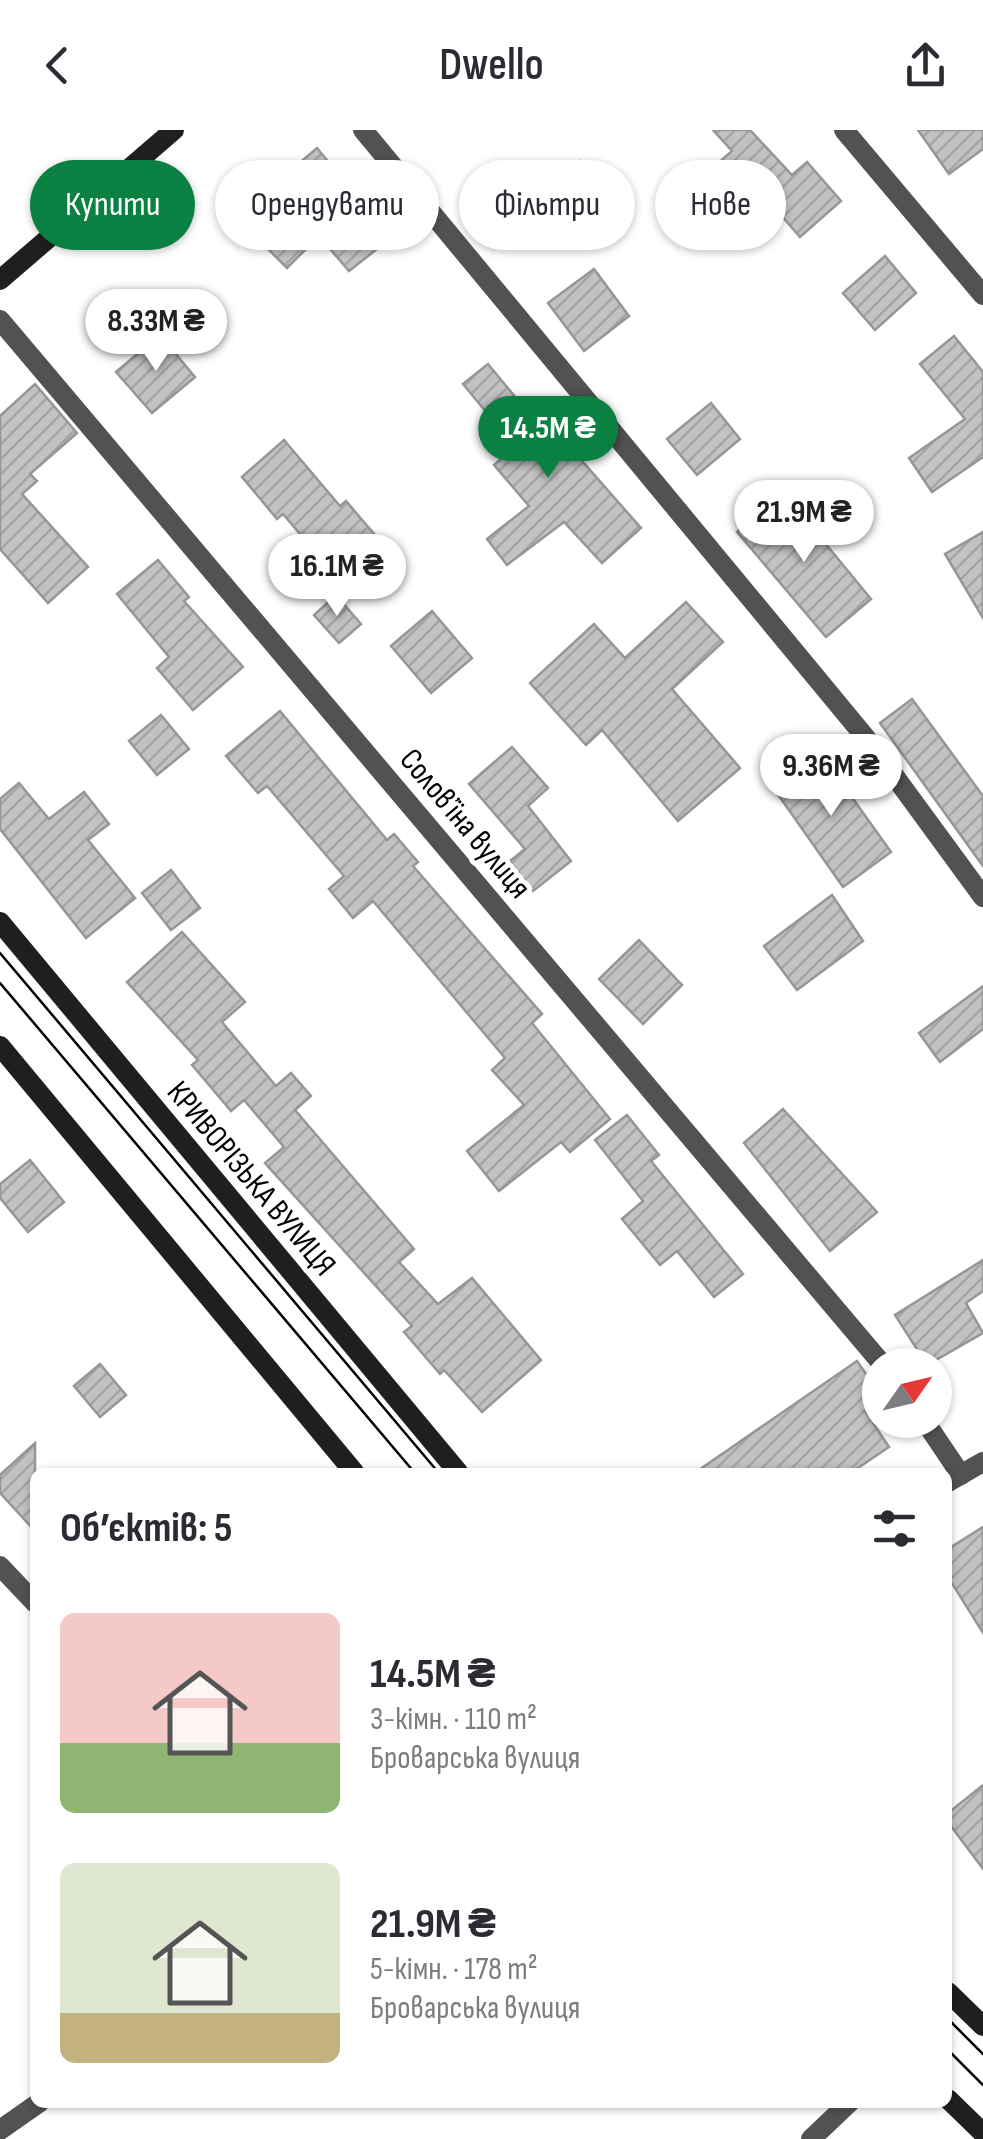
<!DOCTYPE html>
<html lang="uk">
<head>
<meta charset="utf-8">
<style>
	:root { --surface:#fff; --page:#f7f7f7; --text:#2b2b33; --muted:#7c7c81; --accent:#0b8043 }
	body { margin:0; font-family:"Sofia Sans Condensed",sans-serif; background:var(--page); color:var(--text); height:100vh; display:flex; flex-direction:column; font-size:38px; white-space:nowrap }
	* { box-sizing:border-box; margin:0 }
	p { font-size:32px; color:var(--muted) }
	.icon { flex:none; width:55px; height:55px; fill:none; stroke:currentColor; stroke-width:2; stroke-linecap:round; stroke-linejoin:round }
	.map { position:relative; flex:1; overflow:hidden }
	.details { position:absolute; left:30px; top:1338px; width:922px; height:640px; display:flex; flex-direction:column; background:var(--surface); border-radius:15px; box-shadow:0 2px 8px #0004 }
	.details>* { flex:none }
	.banner { position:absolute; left:30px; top:30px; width:925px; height:90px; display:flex; gap:20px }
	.needle { width:65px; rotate:56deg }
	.buttons { position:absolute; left:862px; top:1218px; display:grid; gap:20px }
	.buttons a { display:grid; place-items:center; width:90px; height:90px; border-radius:50%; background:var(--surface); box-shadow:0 2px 8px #0004; font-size:50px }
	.price { position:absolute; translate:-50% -85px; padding:0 22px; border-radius:35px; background:#fff; color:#222; font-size:32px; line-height:65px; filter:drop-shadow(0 2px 5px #0008) }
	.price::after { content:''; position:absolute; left:50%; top:60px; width:30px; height:22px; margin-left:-15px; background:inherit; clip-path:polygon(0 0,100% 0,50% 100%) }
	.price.active { background:var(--accent); color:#fff }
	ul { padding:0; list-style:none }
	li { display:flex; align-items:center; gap:30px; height:250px; padding:0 30px }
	li span { display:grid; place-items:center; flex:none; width:280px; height:200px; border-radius:15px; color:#555 }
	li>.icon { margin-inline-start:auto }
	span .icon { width:120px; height:120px; fill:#fffc; stroke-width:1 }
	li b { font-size:42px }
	h2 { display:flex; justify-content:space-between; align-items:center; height:120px; padding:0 30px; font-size:42px }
	.chip { padding:0 35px; border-radius:45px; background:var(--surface); box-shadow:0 2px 8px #0004; font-size:35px; line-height:90px }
	.chip.active { background:var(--accent); color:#fff }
	header { display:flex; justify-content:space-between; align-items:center; height:130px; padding:0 30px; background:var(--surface); font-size:45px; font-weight:600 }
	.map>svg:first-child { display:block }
	.building { fill:url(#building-hatch); stroke:#969696; stroke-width:2.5 }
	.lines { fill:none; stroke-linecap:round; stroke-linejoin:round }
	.minor { stroke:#525252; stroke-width:20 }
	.secondary { stroke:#1f1f1f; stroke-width:20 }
	.tram { stroke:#000; stroke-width:2.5 }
	.labels { text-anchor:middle; stroke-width:10; stroke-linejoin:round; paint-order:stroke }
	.street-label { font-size:32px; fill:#000; stroke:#fff }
</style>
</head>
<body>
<header><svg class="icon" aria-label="back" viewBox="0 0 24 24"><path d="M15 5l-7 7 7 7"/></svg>Dwello<svg class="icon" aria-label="share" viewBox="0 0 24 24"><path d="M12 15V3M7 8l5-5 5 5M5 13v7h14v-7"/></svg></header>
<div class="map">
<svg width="983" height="2009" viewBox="0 0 983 2009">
	<defs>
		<pattern id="building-hatch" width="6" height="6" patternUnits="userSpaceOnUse" patternTransform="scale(2.5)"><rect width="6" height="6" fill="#c2c2c2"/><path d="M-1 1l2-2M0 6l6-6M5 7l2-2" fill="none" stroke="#a5a5a5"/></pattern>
	</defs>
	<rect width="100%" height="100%" fill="#fff"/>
	<g class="building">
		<polygon points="713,0 750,0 792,45 807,32 841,71 800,107 760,61 697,117 665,80 732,21"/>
		<polygon points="918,0 983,0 983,19 949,44"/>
		<polygon points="317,18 391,108 349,141 319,106 287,138 262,113 297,78 276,53"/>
		<polygon points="580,31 602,61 568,86 546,56"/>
		<polygon points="885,126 916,163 875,200 843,163"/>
		<polygon points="594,139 629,186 584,221 548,173"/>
		<polygon points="160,205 195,247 152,283 116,242"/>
		<polygon points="954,206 983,242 983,327 932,362 909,328 965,289 920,234"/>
		<polygon points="488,234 539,296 546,290 641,398 602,433 564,392 507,435 487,409 529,376 494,335 515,317 463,254"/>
		<polygon points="35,254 77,303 30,344 37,351 22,364 88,437 48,473 0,419 0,286"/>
		<polygon points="711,273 740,309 697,345 667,309"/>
		<polygon points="284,310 340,376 346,371 381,412 338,449 283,384 277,389 242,347"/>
		<polygon points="783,362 871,469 826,507 737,402"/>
		<polygon points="983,402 983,488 945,424"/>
		<polygon points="158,430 189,467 184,471 243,537 193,580 157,538 169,527 117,464"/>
		<polygon points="336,465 361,494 339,513 314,485"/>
		<polygon points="686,472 723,512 672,559 740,638 678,691 602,600 586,615 530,553 594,494 625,528"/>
		<polygon points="432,481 472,528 431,563 391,516"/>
		<polygon points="912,569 983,666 983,736 880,593"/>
		<polygon points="280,581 387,710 394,704 418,732 413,736 542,884 532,893 610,989 570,1022 561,1012 499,1061 467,1021 524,975 492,940 505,928 373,771 353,788 329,759 344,746 267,656 258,663 226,626"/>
		<polygon points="161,585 189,619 157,645 129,611"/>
		<polygon points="512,617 548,658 528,676 571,731 533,761 510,731 525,719 469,654"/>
		<polygon points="819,621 891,722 843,757 772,656"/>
		<polygon points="19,653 49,689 84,662 109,694 88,710 135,768 86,808 0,699 0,669"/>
		<polygon points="171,740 200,778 171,800 142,763"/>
		<polygon points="832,765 863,811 797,860 764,816"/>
		<polygon points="182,802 245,872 222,892 276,956 291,943 311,966 295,980 414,1119 399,1132 438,1174 472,1148 541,1230 482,1282 444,1240 440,1244 404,1202 412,1196 265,1033 284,1017 244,970 231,981 192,935 198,930 127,852"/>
		<polygon points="639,810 682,855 643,894 599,849"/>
		<polygon points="983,856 983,899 940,932 919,903"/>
		<polygon points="783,979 877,1082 830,1121 744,1013"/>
		<polygon points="627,985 659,1025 651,1031 743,1144 714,1167 677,1121 660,1135 622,1089 643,1071 595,1010"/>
		<polygon points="30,1030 64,1072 28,1102 0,1068 0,1054"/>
		<polygon points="983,1130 983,1161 966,1173 983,1203 927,1235 895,1185"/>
		<polygon points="857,1231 880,1264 880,1271 865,1281 889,1317 852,1342 696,1342"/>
		<polygon points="100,1234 126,1265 100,1287 74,1256"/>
		<polygon points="35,1313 35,1401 0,1363 0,1345"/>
		<polygon points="983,1397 983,1503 948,1447 948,1419"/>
		<polygon points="983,1655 983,1739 948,1692 948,1683"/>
	</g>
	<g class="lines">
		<g class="minor">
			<polyline points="363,0 871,614 983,767"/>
			<polyline points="844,0 983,165"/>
			<polyline points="0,190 883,1235"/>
			<polyline points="924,1290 961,1345"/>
			<polyline points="948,1352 983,1332"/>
			<polyline points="0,1436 35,1473"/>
			<polyline points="0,2000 40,1972"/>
			<polyline points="811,2009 850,1972"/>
		</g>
		<g class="secondary">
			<polyline points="0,150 174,0"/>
			<polyline points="0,792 458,1342"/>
			<polyline points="0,916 354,1342"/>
			<polyline points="948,1862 983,1896"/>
			<polyline points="948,1969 983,2003"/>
		</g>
		<g class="tram">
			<polyline points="0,823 438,1342"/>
			<polyline points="0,853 414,1342"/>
			<polyline points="948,1889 983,1924"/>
			<polyline points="948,1920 983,1955"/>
		</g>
	</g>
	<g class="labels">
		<g class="street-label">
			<text transform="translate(466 693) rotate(50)" y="11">Соловʼїна вулиця</text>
			<text transform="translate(252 1048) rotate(50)" y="11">КРИВОРІЗЬКА ВУЛИЦЯ</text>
		</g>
	</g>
</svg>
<div class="buttons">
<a><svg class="needle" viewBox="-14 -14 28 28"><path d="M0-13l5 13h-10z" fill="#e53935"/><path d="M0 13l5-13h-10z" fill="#7c7c81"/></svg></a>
</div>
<b class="price" style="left:156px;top:244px">8.33M ₴</b>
<b class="price active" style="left:548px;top:351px">14.5M ₴</b>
<b class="price" style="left:804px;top:435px">21.9M ₴</b>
<b class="price" style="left:337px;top:489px">16.1M ₴</b>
<b class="price" style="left:831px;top:689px">9.36M ₴</b>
<div class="banner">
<a class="chip active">Купити</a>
<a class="chip">Орендувати</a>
<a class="chip">Фільтри</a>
<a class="chip">Нове</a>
</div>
<section class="details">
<h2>Об’єктів: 5<svg class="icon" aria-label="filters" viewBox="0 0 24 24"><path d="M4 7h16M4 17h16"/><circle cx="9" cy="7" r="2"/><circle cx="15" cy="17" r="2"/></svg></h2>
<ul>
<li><span style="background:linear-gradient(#f6c9c9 65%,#8fb573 0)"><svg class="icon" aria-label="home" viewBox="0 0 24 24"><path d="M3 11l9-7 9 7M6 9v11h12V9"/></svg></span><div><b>14.5M ₴</b><p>3-кімн. · 110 m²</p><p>Броварська вулиця</p></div></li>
<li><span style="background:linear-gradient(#dfe7d0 75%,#c2b280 0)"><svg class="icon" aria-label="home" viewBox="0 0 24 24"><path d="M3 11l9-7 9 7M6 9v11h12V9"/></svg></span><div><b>21.9M ₴</b><p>5-кімн. · 178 m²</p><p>Броварська вулиця</p></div></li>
</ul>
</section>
</div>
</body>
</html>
